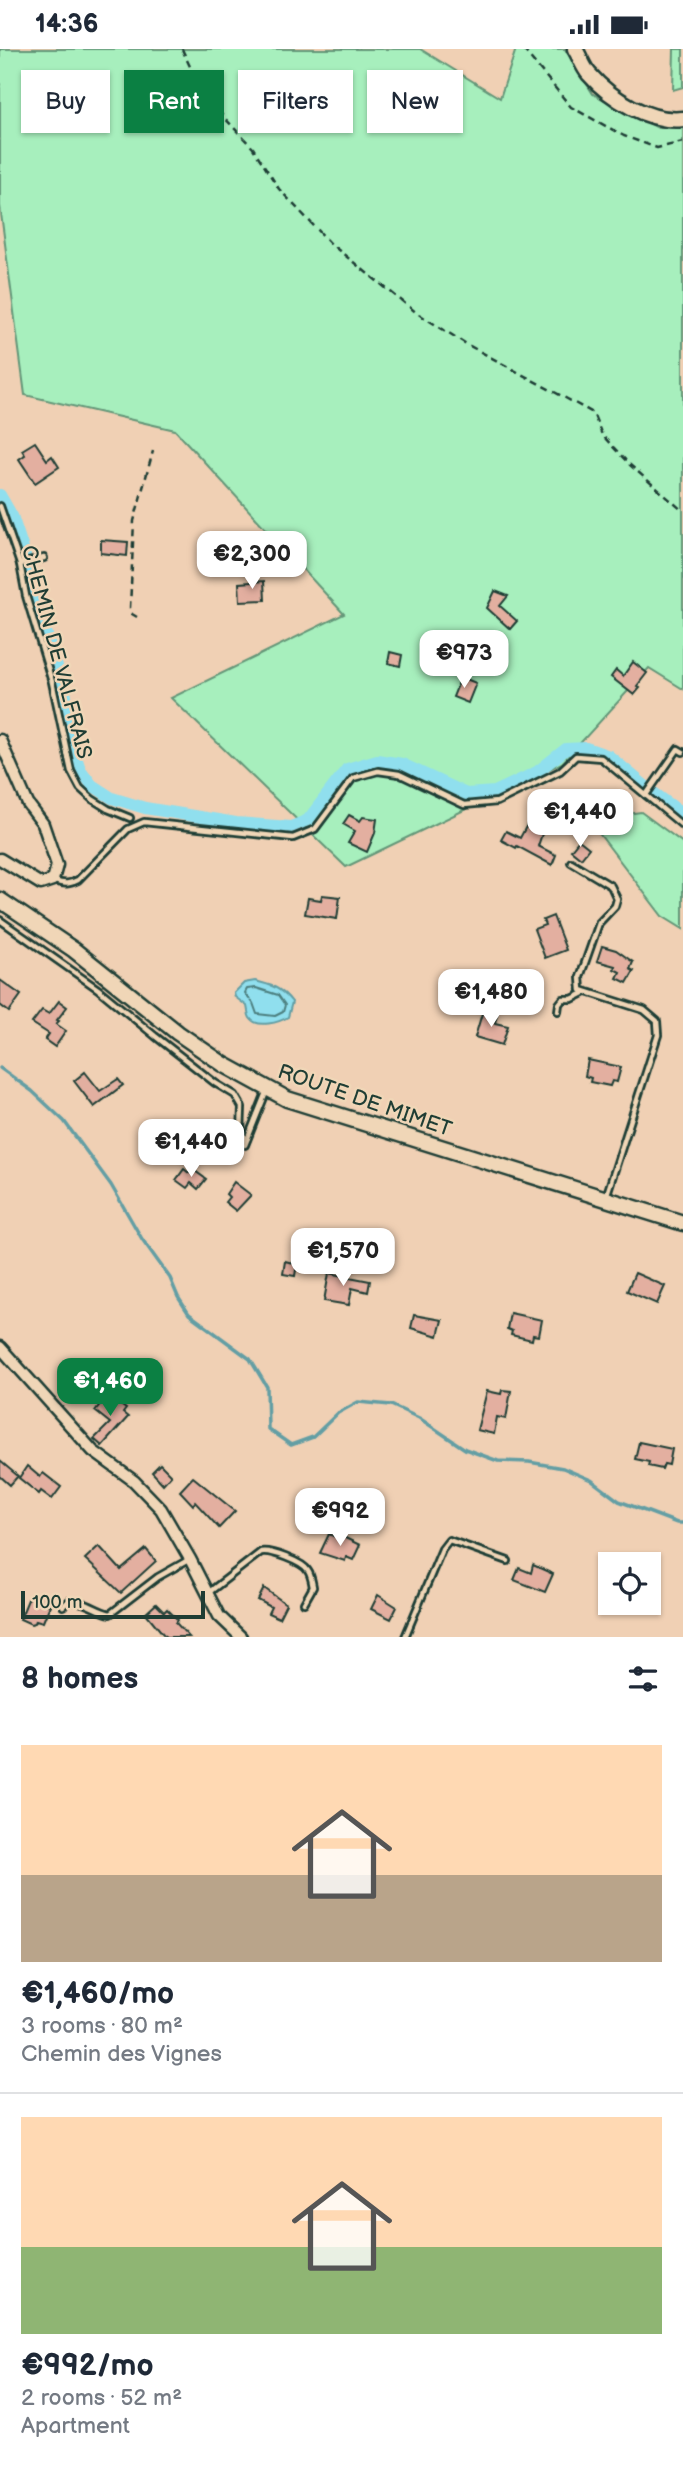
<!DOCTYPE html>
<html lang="en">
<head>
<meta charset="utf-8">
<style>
	:root { --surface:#fff; --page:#f2f2f3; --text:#1f2937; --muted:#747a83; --line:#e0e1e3; --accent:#0b8043 }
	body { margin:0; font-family:"Balsamiq Sans",sans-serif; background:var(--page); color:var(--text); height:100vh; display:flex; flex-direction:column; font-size:26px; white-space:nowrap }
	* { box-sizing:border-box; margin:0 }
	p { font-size:23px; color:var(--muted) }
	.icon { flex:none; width:38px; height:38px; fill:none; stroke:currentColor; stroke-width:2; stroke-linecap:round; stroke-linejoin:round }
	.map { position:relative; height:1588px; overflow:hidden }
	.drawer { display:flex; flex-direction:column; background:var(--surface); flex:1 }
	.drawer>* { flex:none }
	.hud { position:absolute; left:21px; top:21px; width:642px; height:63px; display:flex; gap:14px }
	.controls { position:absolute; left:598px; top:1503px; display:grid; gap:14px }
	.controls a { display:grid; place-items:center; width:63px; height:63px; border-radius:0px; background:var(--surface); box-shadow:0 2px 5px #0004; font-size:35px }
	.scale { position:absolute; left:21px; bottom:18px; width:184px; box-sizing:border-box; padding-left:7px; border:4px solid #1f3d34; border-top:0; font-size:19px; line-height:24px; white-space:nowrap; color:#1f3d34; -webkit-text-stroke:5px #f0d6b7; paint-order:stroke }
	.price { position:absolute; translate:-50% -60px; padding:0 16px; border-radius:14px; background:#fff; color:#222; font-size:23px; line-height:46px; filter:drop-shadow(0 2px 4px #0008) }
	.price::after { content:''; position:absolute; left:50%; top:42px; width:21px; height:16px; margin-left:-10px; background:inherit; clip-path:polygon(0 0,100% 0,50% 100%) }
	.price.current { background:var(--accent); color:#fff }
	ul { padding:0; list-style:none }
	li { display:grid; align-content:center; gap:14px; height:371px; padding:0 21px }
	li+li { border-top:2px solid var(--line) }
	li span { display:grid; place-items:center; height:217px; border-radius:0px; color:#555 }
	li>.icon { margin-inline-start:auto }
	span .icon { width:126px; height:126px; fill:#fffc; stroke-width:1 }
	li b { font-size:30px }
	h2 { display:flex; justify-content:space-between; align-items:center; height:84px; padding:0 21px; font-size:30px }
	.chip { padding:0 24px; border-radius:0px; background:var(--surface); box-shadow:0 2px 5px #0004; font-size:24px; line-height:63px }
	.chip.current { background:var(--accent); color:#fff }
	.status { display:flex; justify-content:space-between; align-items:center; height:49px; padding:0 35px; background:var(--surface); direction:ltr }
	.status svg { height:19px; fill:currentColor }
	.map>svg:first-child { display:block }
	.green { fill:#a7efbd; stroke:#639678; stroke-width:2 }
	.water { fill:#90dfee; stroke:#639ea4; stroke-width:2 }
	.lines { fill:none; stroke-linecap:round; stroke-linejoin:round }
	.shore { stroke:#4c7e7e; stroke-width:2 }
	.stream { stroke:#639ea4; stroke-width:3.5 }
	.canal { stroke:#90dfee; stroke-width:12 }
	.building { fill:#e3afa0; stroke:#1f3d34; stroke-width:2 }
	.lane-casing { stroke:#1f3d34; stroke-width:10 }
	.street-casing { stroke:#1f3d34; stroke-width:15 }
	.secondary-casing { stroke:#1f3d34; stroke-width:19 }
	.path { stroke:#1f3d34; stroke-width:2.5; stroke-dasharray:7 5; stroke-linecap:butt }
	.lane { stroke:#f0d6b7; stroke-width:4.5 }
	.street { stroke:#f0d6b7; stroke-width:10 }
	.secondary { stroke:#f0d6b7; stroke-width:14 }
	.labels { text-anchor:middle; stroke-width:5; stroke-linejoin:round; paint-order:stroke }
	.street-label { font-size:21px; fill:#1f3d34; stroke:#f0d6b7 }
</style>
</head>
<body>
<div class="status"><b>14:36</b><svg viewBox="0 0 49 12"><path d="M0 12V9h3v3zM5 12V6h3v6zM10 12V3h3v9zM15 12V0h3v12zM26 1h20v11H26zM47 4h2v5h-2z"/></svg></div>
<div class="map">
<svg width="683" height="1588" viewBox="0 0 683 1588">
	<rect width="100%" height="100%" fill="#f0d0b4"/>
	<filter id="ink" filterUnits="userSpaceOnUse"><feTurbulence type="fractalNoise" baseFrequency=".0143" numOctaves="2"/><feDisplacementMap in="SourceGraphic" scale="14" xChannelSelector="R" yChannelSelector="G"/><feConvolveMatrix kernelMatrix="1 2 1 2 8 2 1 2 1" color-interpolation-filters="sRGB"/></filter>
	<g filter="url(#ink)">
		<g class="green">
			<polygon points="0,0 420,0 500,49 516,0 565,0 593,45 658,79 683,79 683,640 649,619 562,714 346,818 171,649 344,565 175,381 25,346 0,157"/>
			<polygon points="674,0 683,0 683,38 673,41"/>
			<polygon points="641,763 683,794 683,880 662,867 588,770"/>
		</g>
		<path class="water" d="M 255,932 C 272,936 281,939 292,953 L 288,968 C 280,973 257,980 250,969 C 248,966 248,961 247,957 L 235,948 L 234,944 L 244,934 Z"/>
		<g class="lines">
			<polygon class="shore" points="256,939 278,946 285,956 283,963 275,967 257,965 253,954 245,944 247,940"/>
			<polyline class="stream" points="0,1019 32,1042 64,1072 111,1136 142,1190 170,1229 178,1248 189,1265 250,1310 267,1338 268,1380 291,1396 313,1388 338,1364 358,1353 391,1356 419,1369 465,1400 498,1412 529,1413 563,1419 591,1431 619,1452 677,1474 683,1474"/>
			<polyline class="canal" points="0,446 12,467 23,500 47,586 66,647 73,699 80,720 92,736 112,749 145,759 236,774 291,778 308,771 347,720 377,711 402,715 466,745 495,743 537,723 566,700 586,699 609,707 650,741 683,765"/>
		</g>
		<g class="building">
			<polygon points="35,393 47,411 52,407 59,418 35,434 19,410 25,406 22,401"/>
			<polygon points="101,491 128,493 127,507 101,504"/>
			<polygon points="264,532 265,551 240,552 239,534"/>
			<polygon points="495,542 508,547 500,557 517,572 510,580 487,559"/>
			<polygon points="390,603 402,606 400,617 388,614"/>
			<polygon points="633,613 647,624 637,637 640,639 634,646 611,628 616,621 623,627"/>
			<polygon points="461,628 476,634 468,654 453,648"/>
			<polygon points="349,766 360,772 363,768 377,770 375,784 367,803 348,794 355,782 343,775"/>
			<polygon points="529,772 544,779 538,797 556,806 552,816 517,797 516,799 501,791 506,782 520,789"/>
			<polygon points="579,791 589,799 581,809 571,801"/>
			<polygon points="322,846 340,848 337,870 305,865 308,849 321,851"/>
			<polygon points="553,867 566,901 545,909 534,880 545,876 543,871"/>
			<polygon points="602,897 616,901 633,913 630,920 634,922 627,934 617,929 620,923 614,920 615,917 597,912"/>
			<polygon points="0,931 21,946 9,963 0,956"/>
			<polygon points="59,952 67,958 57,971 59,972 56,975 66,982 55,998 45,991 49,985 32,974 42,961 49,965"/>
			<polygon points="483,961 497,965 495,974 508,977 502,996 475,988"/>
			<polygon points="588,1011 621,1018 617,1033 612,1032 610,1037 590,1033 591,1029 585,1027"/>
			<polygon points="85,1023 100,1042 118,1030 123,1036 94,1058 74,1032"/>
			<polygon points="184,1120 189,1124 192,1120 206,1130 198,1140 191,1134 187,1139 176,1131"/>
			<polygon points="234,1133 251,1146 236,1162 225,1153 229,1148 226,1145"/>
			<polygon points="336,1186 361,1191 357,1210 333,1205"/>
			<polygon points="285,1212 297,1215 295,1227 283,1225"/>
			<polygon points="329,1224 370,1232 368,1243 352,1239 349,1256 324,1252"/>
			<polygon points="635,1224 665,1237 657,1255 627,1242"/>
			<polygon points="510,1264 542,1271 539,1287 533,1286 532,1291 511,1286 512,1282 507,1280"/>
			<polygon points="414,1266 442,1271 438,1287 411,1279"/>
			<polygon points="502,1341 511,1342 506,1370 497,1368 494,1385 477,1381 487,1342 501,1345"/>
			<polygon points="107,1346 126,1360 123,1364 128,1368 102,1397 94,1390 110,1374 95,1362"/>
			<polygon points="639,1393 672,1400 669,1416 664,1415 662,1420 648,1417 649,1413 635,1410"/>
			<polygon points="0,1412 18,1427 10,1436 0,1427"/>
			<polygon points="160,1415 171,1426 163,1435 152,1423"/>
			<polygon points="27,1417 40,1428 43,1424 61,1438 52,1450 41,1442 39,1445 19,1429"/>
			<polygon points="193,1428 235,1462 219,1479 195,1453 193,1456 180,1442"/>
			<polygon points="329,1485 340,1490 341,1487 360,1496 353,1511 346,1508 345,1512 320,1504"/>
			<polygon points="99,1497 121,1521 146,1500 156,1512 121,1544 85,1510"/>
			<polygon points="533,1516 553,1525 545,1543 514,1531 519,1519 531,1524"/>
			<polygon points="264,1539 286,1555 279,1569 268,1564 271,1558 258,1551"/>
			<polygon points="40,1543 49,1547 45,1555 50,1556 43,1573 36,1571 35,1574 31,1575 20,1570 29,1548 36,1551"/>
			<polygon points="378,1546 397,1558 391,1570 371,1560"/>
			<polygon points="156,1555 164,1563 167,1560 178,1571 176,1574 189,1588 167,1588 163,1585 146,1564"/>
		</g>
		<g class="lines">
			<defs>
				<g id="lane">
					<polyline points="0,457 20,515 26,547 52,633 71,722 80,739 92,750 108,760 130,769"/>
					<polyline points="20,515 44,509"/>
					<polyline points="646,746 678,700 683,703"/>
					<polyline points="571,813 611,837 617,850 615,857 599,874 580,928 581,941 644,961 657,972 658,986 606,1148"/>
					<path d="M 55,832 C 64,836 70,835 78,831 L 128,780 L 144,773 L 293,789 L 315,780 L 353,729 L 378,722 L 399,725 L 464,756 L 497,753 L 560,722 L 576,707 L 601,709 L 683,777"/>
					<polyline points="0,871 98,940 155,987 215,1034 235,1046 242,1058 241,1085 247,1090"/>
					<polyline points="558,962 559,955 563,950 572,950 584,944"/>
					<polyline points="245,1096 267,1041"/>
					<path d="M 208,1544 L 261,1503 C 270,1501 303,1513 308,1522 C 311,1526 312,1533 313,1538 L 304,1554"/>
					<path d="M 63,1557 L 69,1552 C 87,1552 94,1561 110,1565 L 158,1528 L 190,1510"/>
					<polyline points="405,1588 442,1500 449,1491 508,1512"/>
				</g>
				<g id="street">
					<polyline points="0,691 28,755 43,775 57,816 53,831 41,835 0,810"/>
					<polyline points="0,1298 93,1402 134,1432 161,1460 190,1510 219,1567 241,1588"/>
				</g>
				<g id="secondary">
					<path d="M 575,0 C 580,8 583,18 589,25 C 611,50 649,74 683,70"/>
					<polyline points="0,851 74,901 178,984 223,1015 287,1050 683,1174"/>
				</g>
			</defs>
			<use href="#lane" class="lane-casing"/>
			<use href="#street" class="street-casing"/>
			<use href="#secondary" class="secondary-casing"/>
			<g class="path">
				<polyline points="182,0 203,46 253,99 279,140 332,196 417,264 468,296 593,364 602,386 630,416 683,462"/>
				<polyline points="523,0 571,58 624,87 657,99 683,93"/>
				<polyline points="137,568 132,565 130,559 134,472 153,402"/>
			</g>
			<use href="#lane" class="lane"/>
			<use href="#street" class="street"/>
			<use href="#secondary" class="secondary"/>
		</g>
	</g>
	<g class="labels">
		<g class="street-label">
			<text transform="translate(57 603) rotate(75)" y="7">CHEMIN DE VALFRAIS</text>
			<text transform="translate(365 1051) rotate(19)" y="7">ROUTE DE MIMET</text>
		</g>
	</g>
</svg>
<div class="controls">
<a><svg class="icon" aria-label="locate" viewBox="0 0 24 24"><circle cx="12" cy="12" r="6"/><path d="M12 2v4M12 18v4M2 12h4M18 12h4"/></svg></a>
</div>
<div class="scale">100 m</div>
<b class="price" style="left:252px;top:542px">€2,300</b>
<b class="price" style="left:464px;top:641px">€973</b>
<b class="price" style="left:580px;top:800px">€1,440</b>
<b class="price" style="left:491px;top:980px">€1,480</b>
<b class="price" style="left:191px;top:1130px">€1,440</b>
<b class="price" style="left:343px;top:1239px">€1,570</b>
<b class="price current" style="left:110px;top:1369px">€1,460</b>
<b class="price" style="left:340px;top:1499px">€992</b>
<div class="hud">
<a class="chip">Buy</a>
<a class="chip current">Rent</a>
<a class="chip">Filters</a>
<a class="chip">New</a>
</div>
</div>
<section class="drawer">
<h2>8 homes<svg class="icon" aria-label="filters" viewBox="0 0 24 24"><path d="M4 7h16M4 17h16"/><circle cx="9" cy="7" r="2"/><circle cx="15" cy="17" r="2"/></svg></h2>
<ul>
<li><span style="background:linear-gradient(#ffd9b3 60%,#b9a48a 0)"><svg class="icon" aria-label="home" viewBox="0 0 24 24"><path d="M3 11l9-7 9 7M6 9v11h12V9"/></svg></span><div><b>€1,460/mo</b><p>3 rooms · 80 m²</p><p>Chemin des Vignes</p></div></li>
<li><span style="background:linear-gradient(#ffd9b3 60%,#8fb573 0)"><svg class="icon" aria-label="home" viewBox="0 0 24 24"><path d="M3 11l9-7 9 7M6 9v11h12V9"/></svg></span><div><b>€992/mo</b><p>2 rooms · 52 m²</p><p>Apartment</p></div></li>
</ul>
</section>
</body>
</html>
